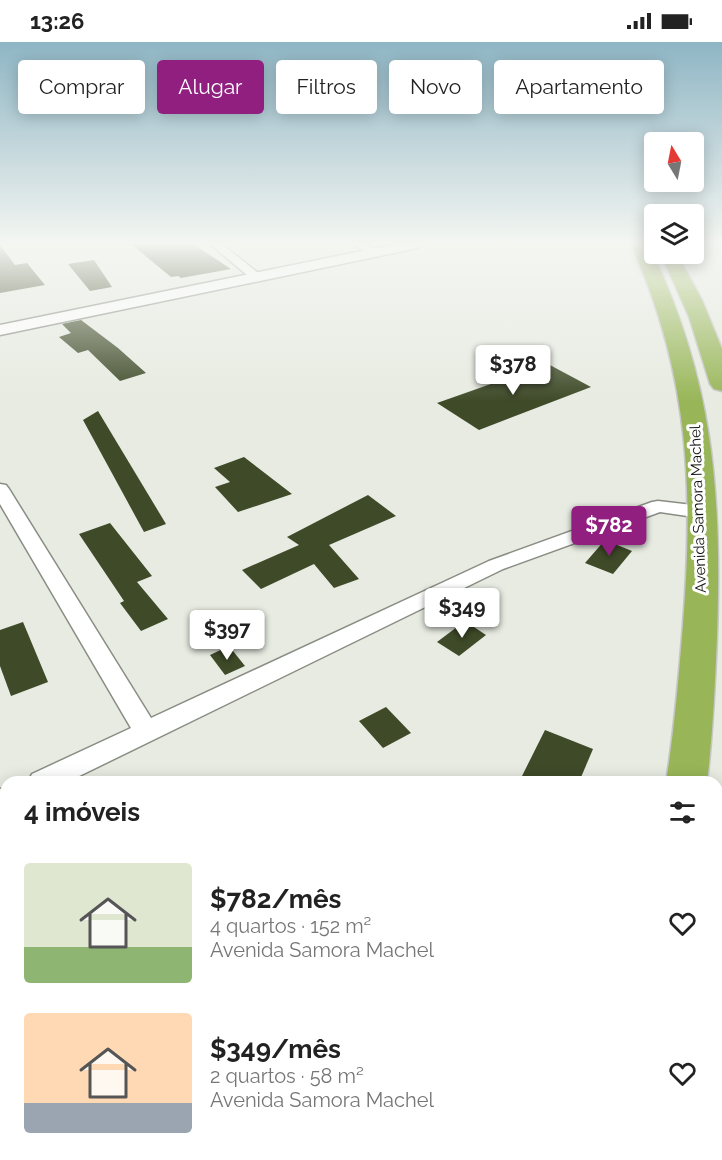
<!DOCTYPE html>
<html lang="pt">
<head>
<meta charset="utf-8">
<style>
	:root { --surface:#fff; --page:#f6f6f6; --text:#222; --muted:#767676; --accent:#911f80 }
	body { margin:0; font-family:Raleway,sans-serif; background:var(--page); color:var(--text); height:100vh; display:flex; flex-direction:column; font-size:22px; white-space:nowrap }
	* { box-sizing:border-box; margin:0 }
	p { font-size:20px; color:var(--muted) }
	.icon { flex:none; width:33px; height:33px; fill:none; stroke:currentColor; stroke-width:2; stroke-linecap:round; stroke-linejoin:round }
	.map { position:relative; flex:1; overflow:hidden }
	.details { position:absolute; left:0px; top:734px; width:723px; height:386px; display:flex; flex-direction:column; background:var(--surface); border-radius:18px 18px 0 0; box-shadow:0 3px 15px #0003 }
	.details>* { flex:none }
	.banner { position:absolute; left:18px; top:18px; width:687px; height:54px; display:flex; gap:12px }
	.needle { width:39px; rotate:350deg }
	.fabs { position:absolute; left:644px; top:90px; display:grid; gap:12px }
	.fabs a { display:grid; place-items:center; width:60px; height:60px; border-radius:6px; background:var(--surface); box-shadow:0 3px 15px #0003; font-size:30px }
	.price { position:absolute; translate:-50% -51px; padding:0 14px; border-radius:6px; background:#fff; color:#222; font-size:20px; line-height:39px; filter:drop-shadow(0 2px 3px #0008) }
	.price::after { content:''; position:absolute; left:50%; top:36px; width:18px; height:14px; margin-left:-9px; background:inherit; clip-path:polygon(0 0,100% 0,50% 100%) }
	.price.on { background:var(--accent); color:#fff }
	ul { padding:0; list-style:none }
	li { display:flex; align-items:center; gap:18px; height:150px; padding:0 24px }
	li span { display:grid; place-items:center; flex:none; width:168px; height:120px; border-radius:6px; color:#555 }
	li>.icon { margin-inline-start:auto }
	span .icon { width:72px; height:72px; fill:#fffc; stroke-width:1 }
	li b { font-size:26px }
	h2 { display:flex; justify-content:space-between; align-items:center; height:72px; padding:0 24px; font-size:26px }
	.chip { padding:0 21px; border-radius:6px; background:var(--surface); box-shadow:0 3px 15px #0003; font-size:21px; line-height:54px }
	.chip.on { background:var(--accent); color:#fff }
	.status { display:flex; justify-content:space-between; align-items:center; height:42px; padding:0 30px; background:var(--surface); direction:ltr }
	.status svg { height:16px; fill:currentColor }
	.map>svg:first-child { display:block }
	.building { fill:#3e4a28 }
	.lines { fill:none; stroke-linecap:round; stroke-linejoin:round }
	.minor-casing { stroke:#8a8d84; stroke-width:3 }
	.tertiary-casing { stroke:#8a8d84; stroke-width:3 }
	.trunk-casing { stroke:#c6c6c6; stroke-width:3 }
	.minor { fill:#fff; fill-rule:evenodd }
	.tertiary { fill:#fff; fill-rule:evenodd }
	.trunk { fill:#98b658; fill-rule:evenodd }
	.labels { text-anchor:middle; stroke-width:6; stroke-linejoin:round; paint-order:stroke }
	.street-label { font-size:15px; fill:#121310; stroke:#fff }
</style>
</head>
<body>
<div class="status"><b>13:26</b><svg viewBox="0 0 49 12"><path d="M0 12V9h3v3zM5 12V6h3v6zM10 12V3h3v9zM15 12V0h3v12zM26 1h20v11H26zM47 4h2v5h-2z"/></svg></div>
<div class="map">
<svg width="722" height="1118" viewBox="0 0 722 1118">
	<rect width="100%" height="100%" fill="#e7ebe1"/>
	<g class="building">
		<polygon points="131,202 193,202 231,227 181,236 178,234 171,235"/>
		<polygon points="0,203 15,223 27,221 45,243 0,251"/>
		<polygon points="94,218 112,245 90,249 68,222"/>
		<polygon points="81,278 118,306 146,331 120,339 88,308 78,311 59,295 71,291 62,282"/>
		<polygon points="548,322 591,345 479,388 437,361"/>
		<polygon points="98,369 166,482 144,490 83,378"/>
		<polygon points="244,415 292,452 238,470 215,445 230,440 214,426"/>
		<polygon points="368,453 396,474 329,503 359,537 334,546 314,522 261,547 242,528 299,503 287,495"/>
		<polygon points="110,481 152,534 137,540 168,577 141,589 120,561 124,559 79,492"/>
		<polygon points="605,498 632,509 613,532 585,521"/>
		<polygon points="465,579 486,593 459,614 437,600"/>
		<polygon points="23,580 48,640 11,654 0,624 0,588"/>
		<polygon points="229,604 245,624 225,633 210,613"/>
		<polygon points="386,665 411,691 383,706 359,679"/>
		<polygon points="545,688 593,707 579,740 519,740"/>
	</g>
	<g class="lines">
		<defs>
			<g id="minor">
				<polygon points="210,202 222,202 263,235 257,239 253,238"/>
				<polygon points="353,202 367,202 380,211 378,213 370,213"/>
				<polygon points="0,442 6,443 9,447 151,676 489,519 652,460 658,459 701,464 708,466 710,470 708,474 701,476 660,470 503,527 67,740 28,740 32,732 131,686 0,462"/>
				<polygon points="6,745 6,768 0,770 0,747"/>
			</g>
			<polygon id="tertiary" points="396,202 425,202 418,206 0,293 0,283"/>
			<g id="trunk">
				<path d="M 631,202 L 648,202 C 713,334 722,449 717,594 C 715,642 713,691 707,740 L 666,740 C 674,691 678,643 682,595 C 694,451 691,336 631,202 Z"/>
				<polygon points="661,212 677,212 702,258 722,307 722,349 714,347 710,342 689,275"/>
				<polygon points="722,1030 722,1118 688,1118 689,1113 717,1113 717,1032"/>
				<polygon points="595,1113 653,1113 652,1118 594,1118"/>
			</g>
		</defs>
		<use href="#minor" class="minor-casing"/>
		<use href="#tertiary" class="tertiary-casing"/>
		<use href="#trunk" class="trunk-casing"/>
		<use href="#minor" class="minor"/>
		<use href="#tertiary" class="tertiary"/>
		<use href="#trunk" class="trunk"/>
	</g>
	<linearGradient id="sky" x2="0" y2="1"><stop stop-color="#8eb5c4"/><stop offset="0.56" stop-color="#f4f6f2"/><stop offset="1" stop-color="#f4f6f2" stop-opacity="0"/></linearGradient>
	<rect width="722" height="359" fill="url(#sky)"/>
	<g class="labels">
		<g class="street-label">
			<text transform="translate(698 467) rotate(-92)" y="5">Avenida Samora Machel</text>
		</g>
	</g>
</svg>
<div class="fabs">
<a><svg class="needle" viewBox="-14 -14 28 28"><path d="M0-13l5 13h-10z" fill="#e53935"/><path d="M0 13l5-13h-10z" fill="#767676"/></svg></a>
<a><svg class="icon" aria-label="layers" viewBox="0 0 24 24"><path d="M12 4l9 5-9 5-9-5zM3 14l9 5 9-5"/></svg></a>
</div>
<b class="price" style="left:513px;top:354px">$378</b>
<b class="price on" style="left:609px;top:515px">$782</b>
<b class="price" style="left:462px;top:597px">$349</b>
<b class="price" style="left:227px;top:619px">$397</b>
<div class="banner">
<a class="chip">Comprar</a>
<a class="chip on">Alugar</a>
<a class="chip">Filtros</a>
<a class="chip">Novo</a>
<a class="chip">Apartamento</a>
</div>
<section class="details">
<h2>4 imóveis<svg class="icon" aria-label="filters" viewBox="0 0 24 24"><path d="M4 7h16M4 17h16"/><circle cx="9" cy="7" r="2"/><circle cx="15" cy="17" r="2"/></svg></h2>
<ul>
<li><span style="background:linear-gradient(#dfe7d0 70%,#8fb573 0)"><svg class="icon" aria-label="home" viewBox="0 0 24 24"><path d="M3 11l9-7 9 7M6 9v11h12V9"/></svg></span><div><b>$782/mês</b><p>4 quartos · 152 m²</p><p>Avenida Samora Machel</p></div><svg class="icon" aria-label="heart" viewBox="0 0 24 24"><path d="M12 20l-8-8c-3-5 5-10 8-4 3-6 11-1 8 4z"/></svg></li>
<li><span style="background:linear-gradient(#ffd9b3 75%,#9aa5b1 0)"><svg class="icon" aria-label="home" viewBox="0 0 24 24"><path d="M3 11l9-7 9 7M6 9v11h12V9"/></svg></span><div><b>$349/mês</b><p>2 quartos · 58 m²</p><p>Avenida Samora Machel</p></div><svg class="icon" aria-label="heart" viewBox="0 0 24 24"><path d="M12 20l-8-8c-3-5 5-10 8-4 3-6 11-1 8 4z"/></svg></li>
</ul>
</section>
</div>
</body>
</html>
